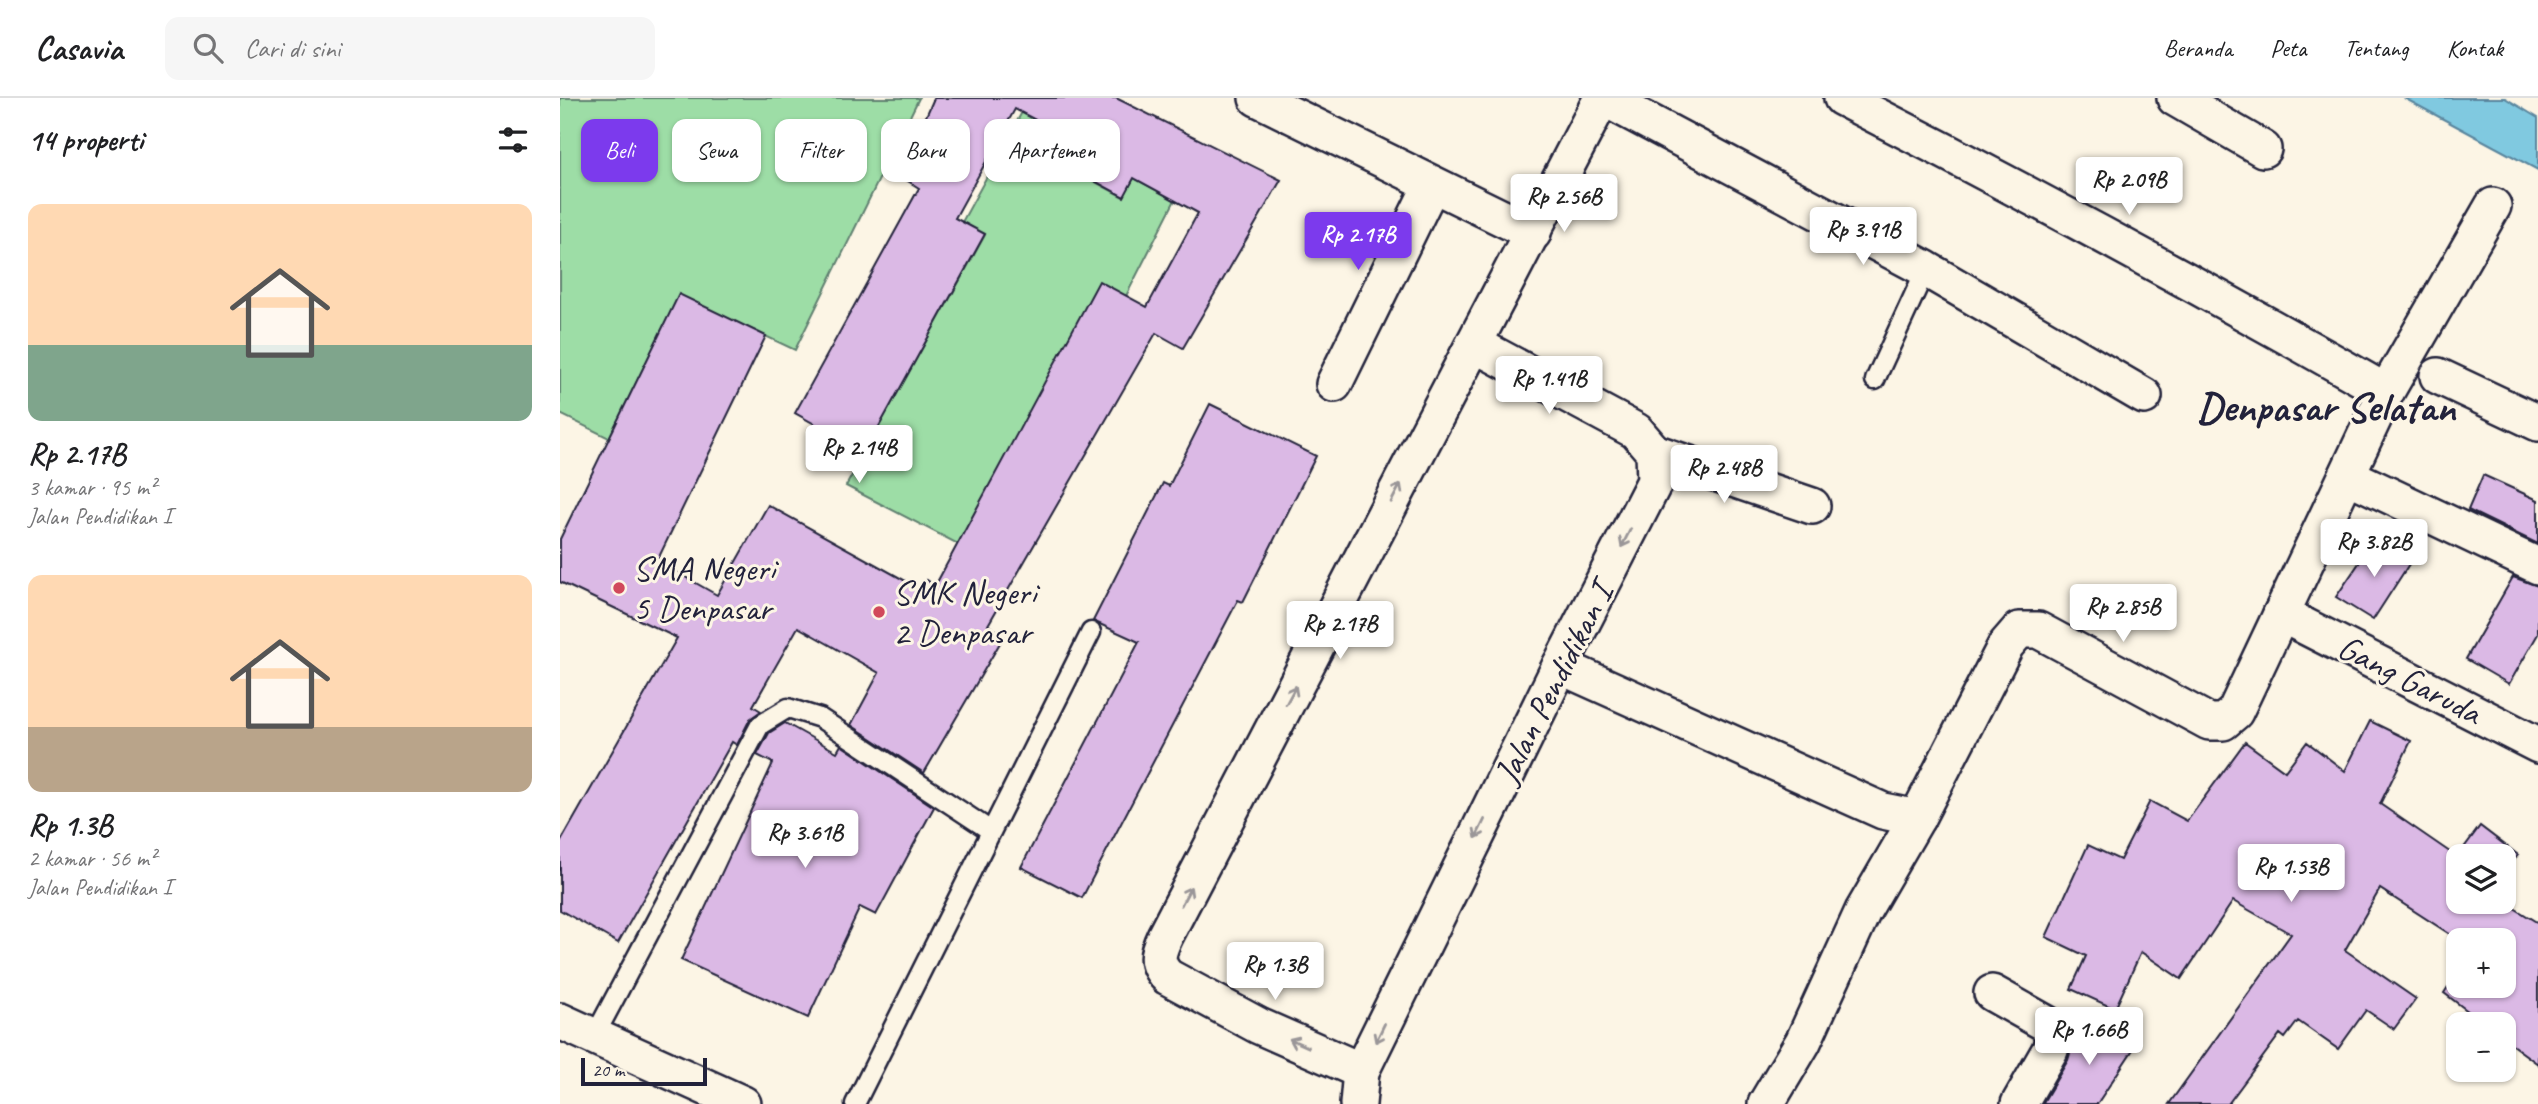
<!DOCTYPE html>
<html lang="id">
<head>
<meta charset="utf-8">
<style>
	:root { --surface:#fff; --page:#f6f6f6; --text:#202124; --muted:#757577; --line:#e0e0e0; --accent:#7c3aed }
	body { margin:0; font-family:Caveat,sans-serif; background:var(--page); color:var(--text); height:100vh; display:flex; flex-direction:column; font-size:26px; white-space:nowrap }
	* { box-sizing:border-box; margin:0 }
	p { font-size:23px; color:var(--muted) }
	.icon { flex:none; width:38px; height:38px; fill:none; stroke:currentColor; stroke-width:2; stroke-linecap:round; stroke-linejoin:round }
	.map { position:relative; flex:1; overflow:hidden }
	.sheet { display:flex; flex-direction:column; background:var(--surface); width:560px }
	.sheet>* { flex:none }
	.hud { position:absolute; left:21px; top:21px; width:665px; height:63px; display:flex; gap:14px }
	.controls { position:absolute; left:1886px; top:746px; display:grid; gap:14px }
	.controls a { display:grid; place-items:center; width:70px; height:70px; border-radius:14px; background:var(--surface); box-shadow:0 2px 5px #0004; font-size:35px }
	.scale { position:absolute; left:21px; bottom:18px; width:126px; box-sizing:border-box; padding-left:7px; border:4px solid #22223b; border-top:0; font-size:19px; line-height:24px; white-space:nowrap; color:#22223b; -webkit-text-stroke:5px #fcf5e5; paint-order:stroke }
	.price { position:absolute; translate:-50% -60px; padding:0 16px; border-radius:7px; background:#fff; color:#222; font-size:23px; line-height:46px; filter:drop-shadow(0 2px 4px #0008) }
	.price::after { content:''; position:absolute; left:50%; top:42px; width:21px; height:16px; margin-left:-10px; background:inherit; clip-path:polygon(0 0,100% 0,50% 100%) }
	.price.current { background:var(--accent); color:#fff }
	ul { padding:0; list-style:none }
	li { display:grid; align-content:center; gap:14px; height:371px; padding:0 28px }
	li span { display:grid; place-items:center; height:217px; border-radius:14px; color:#555 }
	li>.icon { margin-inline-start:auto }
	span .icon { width:126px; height:126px; fill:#fffc; stroke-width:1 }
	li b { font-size:30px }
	h2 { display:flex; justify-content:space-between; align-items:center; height:84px; padding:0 28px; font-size:30px }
	.pill { padding:0 24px; border-radius:14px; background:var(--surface); box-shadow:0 2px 5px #0004; font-size:24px; line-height:63px }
	.pill.current { background:var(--accent); color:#fff }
	header { display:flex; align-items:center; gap:42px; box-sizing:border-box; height:98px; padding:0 35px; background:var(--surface); border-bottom:2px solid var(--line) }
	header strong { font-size:33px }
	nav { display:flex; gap:38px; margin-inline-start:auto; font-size:24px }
	.search { width:490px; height:63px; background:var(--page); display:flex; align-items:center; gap:18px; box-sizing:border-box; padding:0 24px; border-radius:14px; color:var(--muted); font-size:26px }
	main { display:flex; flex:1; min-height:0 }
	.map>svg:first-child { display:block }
	.green { fill:#9ddda6; stroke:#608070; stroke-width:2 }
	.water { fill:#80c9e0; stroke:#5a869e; stroke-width:2 }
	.building { fill:#dbb9e5; stroke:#22223b; stroke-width:2 }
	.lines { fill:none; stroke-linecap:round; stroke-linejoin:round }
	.service-casing { stroke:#22223b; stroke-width:23 }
	.minor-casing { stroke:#22223b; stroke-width:40 }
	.service { stroke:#fcf5e5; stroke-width:18 }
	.minor { stroke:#fcf5e5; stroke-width:35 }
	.oneway { stroke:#9a9698 }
	.poi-dot { fill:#d1495b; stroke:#fcf5e5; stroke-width:2.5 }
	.labels { text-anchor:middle; stroke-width:6; stroke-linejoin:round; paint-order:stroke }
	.poi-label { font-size:35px; fill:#22223b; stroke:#fcf5e5; text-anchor:start }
	.street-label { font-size:35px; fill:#22223b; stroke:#fcf5e5 }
	.district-label { font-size:42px; font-weight:bold; fill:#22223b; stroke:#fcf5e5 }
</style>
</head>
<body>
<header>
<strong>Casavia</strong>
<div class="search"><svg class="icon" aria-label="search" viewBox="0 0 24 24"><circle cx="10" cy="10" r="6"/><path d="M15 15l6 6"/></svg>Cari di sini</div>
<nav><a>Beranda</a><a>Peta</a><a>Tentang</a><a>Kontak</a></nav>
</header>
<main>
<section class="sheet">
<h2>14 properti<svg class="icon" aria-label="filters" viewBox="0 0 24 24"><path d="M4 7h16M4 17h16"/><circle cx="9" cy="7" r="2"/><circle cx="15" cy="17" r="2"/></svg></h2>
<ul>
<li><span style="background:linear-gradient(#ffd9b3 65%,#7fa58c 0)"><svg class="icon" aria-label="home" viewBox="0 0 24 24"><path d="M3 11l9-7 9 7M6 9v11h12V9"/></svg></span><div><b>Rp 2.17B</b><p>3 kamar · 95 m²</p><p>Jalan Pendidikan I</p></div></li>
<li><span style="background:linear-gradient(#ffd9b3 70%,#b9a48a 0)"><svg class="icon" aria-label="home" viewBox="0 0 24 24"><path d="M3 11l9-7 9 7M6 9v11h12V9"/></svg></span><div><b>Rp 1.3B</b><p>2 kamar · 56 m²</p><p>Jalan Pendidikan I</p></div></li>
</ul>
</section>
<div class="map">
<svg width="1978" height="1006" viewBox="0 0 1978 1006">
	<rect width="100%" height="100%" fill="#fcf5e5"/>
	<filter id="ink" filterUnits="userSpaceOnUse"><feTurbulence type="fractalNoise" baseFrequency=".0143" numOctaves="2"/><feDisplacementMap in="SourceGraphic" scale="14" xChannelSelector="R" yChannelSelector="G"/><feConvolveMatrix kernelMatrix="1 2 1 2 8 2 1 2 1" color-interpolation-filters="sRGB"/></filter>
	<g filter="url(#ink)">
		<g class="green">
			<polygon points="0,0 359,0 235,252 119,197 49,340 0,316"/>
			<polygon points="462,14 517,44 506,68 563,99 574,80 615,102 566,198 398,446 286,388 425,137 402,124"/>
		</g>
		<polygon class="water" points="1844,0 1945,0 1978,20 1978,72"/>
		<g class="building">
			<polygon points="374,0 556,0 721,82 623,250 596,235 428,527 444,538 364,675 291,627 319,575 238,529 193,608 201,613 190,621 177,647 172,644 58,845 0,812 0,745 117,540 0,484 0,441 119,196 206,238 97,463 157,497 208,407 362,492 367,482 375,488 539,183 587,209 638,115 574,80 564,99 505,67 517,44 455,11 395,120 425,136 305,354 235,315 359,90 340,78"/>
			<polygon points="650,306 756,358 683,504 678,502 522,800 461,769 579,544 533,523 603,385 609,388"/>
			<polygon points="1923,377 1978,402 1978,446 1908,412"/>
			<polygon points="1816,440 1851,463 1813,522 1776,499"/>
			<polygon points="1953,479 1978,488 1978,536 1949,586 1906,561"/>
			<polygon points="1810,623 1851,643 1820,706 1897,759 1920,728 1958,757 1944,775 1944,758 1899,758 1899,803 1943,803 1978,825 1978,966 1944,941 1944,926 1925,926 1884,895 1899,872 1899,887 1944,887 1944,842 1899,842 1820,791 1785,852 1856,901 1834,931 1806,912 1778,951 1738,923 1725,940 1720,936 1668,1006 1609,1006 1731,836 1673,803 1621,881 1581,854 1555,911 1511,891 1526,858 1486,839 1528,747 1560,762 1590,703 1627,723 1685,644 1725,673 1747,644 1785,673"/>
			<polygon points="225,625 277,654 281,647 374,709 316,817 300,809 248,920 121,862 213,665 197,657 209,635"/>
			<polygon points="1521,921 1574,950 1537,1006 1482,1006 1508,962 1513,945 1513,934"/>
		</g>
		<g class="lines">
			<defs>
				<g id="service">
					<polyline points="1315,282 1366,171"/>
					<polyline points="34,939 200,627 228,610 260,620 431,733"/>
					<polyline points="295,1006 531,534"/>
				</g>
				<g id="minor">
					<polyline points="697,0 973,135"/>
					<polyline points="1044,0 1366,171 1584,298"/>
					<path d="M 1282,0 C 1466,94 1647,192 1826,294"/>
					<polyline points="1615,0 1703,51"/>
					<polyline points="1878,278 1978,325"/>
					<polyline points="774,286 872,86"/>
					<polyline points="1094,354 1252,408"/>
					<polyline points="1799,383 1978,468"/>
					<polyline points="1721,516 1978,647"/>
					<polyline points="1000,568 1323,713 1357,720"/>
					<polyline points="1432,895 1487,926 1494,939 1490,952 1459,1006"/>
					<polyline points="0,923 183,1006"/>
					<path d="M 801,973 L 699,928 L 608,879 C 594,865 597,855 605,838 L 1042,0"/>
					<polyline points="798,1006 801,973 1000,568 1095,383 1094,354 1076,333 914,246"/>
					<polyline points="1206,1006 1243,944 1303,813 1357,720 1446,547 1459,532 1478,532 1649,624 1663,624 1675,614 1826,294 1933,108"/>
				</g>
			</defs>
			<use href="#service" class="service-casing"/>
			<use href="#minor" class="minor-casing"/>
			<use href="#service" class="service"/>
			<use href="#minor" class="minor"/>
		</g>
		<defs><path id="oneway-shaft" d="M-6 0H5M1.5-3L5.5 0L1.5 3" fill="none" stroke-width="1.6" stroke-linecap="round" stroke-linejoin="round" transform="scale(1.75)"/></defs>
		<g class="oneway">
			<use href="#oneway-shaft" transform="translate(836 395) rotate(-62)"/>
			<use href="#oneway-shaft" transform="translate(1066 440) rotate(117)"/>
			<use href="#oneway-shaft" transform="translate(731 597) rotate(-62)"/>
			<use href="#oneway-shaft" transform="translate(920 731) rotate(116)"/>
			<use href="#oneway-shaft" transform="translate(626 798) rotate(-62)"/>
			<use href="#oneway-shaft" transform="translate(820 935) rotate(116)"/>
			<use href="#oneway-shaft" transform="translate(739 945) rotate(-156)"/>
		</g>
	</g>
	<g class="poi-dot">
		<circle cx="59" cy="490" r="7"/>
		<circle cx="319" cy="514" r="7"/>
	</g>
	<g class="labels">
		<g class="poi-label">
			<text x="73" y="482">SMA Negeri<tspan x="73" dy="40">5 Denpasar</tspan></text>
			<text x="333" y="506">SMK Negeri<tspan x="333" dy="40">2 Denpasar</tspan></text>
		</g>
		<g class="street-label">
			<text transform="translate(1850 581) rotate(27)" y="12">Gang Garuda</text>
			<text transform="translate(993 585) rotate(-63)" y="12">Jalan Pendidikan I</text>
		</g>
		<g class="district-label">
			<text x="1766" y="323">Denpasar Selatan</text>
		</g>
	</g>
</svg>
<div class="controls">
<a><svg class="icon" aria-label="layers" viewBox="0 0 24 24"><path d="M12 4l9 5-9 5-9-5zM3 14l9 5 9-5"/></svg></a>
<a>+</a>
<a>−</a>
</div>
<div class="scale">20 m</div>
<b class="price" style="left:1569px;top:119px">Rp 2.09B</b>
<b class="price" style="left:1004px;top:136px">Rp 2.56B</b>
<b class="price" style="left:1303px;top:169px">Rp 3.91B</b>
<b class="price current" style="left:798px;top:174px">Rp 2.17B</b>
<b class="price" style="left:989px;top:318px">Rp 1.41B</b>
<b class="price" style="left:299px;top:387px">Rp 2.14B</b>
<b class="price" style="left:1164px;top:407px">Rp 2.48B</b>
<b class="price" style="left:1814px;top:481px">Rp 3.82B</b>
<b class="price" style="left:1563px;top:546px">Rp 2.85B</b>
<b class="price" style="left:780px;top:563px">Rp 2.17B</b>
<b class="price" style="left:245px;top:772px">Rp 3.61B</b>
<b class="price" style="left:1731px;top:806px">Rp 1.53B</b>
<b class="price" style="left:715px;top:904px">Rp 1.3B</b>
<b class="price" style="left:1529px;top:969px">Rp 1.66B</b>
<div class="hud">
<a class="pill current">Beli</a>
<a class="pill">Sewa</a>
<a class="pill">Filter</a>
<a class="pill">Baru</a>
<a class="pill">Apartemen</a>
</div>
</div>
</main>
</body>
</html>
